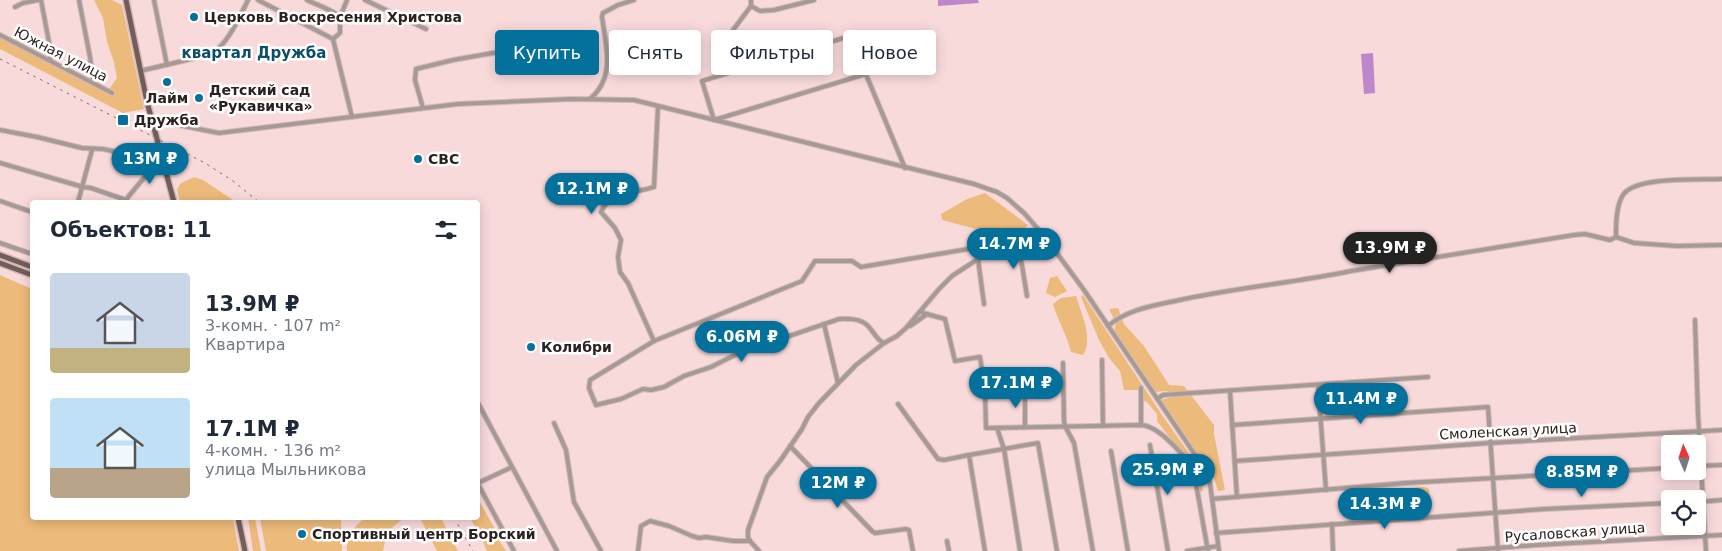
<!DOCTYPE html>
<html lang="ru">
<head>
<meta charset="utf-8">
<style>
	:root { --surface:#fff; --page:#f6f6f7; --text:#1f2937; --muted:#747a83; --accent:#04709c }
	body { margin:0; font-family:"DejaVu Sans",sans-serif; background:var(--page); color:var(--text); height:100vh; display:flex; flex-direction:column; font-size:19px; white-space:nowrap }
	* { box-sizing:border-box; margin:0 }
	p { font-size:16px; color:var(--muted) }
	.icon { flex:none; width:28px; height:28px; fill:none; stroke:currentColor; stroke-width:2; stroke-linecap:round; stroke-linejoin:round }
	.map { position:relative; flex:1; overflow:hidden }
	.side { position:absolute; left:30px; top:200px; width:450px; height:320px; display:flex; flex-direction:column; background:var(--surface); border-radius:5px; box-shadow:0 2px 12px #0003 }
	.side>* { flex:none }
	.banner { position:absolute; left:495px; top:30px; width:475px; height:45px; display:flex; gap:10px }
	.needle { width:32px; rotate:357deg }
	.buttons { position:absolute; left:1661px; top:435px; display:grid; gap:10px }
	.buttons a { display:grid; place-items:center; width:45px; height:45px; border-radius:5px; background:var(--surface); box-shadow:0 2px 12px #0003; font-size:25px }
	.price { position:absolute; translate:-50% -42px; padding:0 11px; border-radius:18px; background:var(--accent); color:#fff; font-size:16px; line-height:32px; filter:drop-shadow(0 1px 2px #0008) }
	.price::after { content:''; position:absolute; left:50%; top:30px; width:15px; height:11px; margin-left:-8px; background:inherit; clip-path:polygon(0 0,100% 0,50% 100%) }
	.price.current { background:#222; color:#fff }
	ul { padding:0; list-style:none }
	li { display:flex; align-items:center; gap:15px; height:125px; padding:0 20px }
	li span { display:grid; place-items:center; flex:none; width:140px; height:100px; border-radius:5px; color:#555 }
	li>.icon { margin-inline-start:auto }
	span .icon { width:60px; height:60px; fill:#fffc; stroke-width:1 }
	li b { font-size:21px }
	h2 { display:flex; justify-content:space-between; align-items:center; height:60px; padding:0 20px; font-size:21px }
	.chip { padding:0 18px; border-radius:5px; background:var(--surface); box-shadow:0 2px 12px #0003; font-size:18px; line-height:45px }
	.chip.current { background:var(--accent); color:#fff }
	.map>svg:first-child { display:block }
	.green { fill:#ecba7a }
	.water { fill:#bd88ca }
	.lines { fill:none; stroke-linecap:round; stroke-linejoin:round }
	.minor-casing { stroke:#d4b9ba; stroke-width:6 }
	.major-casing { stroke:#d4b9ba; stroke-width:8 }
	.minor { stroke:#a69a95; stroke-width:4 }
	.major { stroke:#725e56; stroke-width:5 }
	.rail { stroke:#7d6a6b; stroke-width:1; stroke-dasharray:2.5 5; stroke-linecap:butt }
	.poi-dot { fill:#04709c; stroke:#fff; stroke-width:2 }
	.labels { text-anchor:middle; stroke-width:5; stroke-linejoin:round; paint-order:stroke }
	.poi-label { font-size:14px; font-weight:bold; fill:#2c2122; stroke:#fff; text-anchor:start }
	.street-label { font-size:14px; fill:#2c2122; stroke:#fff }
	.neighbourhood-label { font-size:15px; font-weight:bold; fill:#0a4e6c; stroke:#fff }
</style>
</head>
<body>
<div class="map">
<svg width="1722" height="551" viewBox="0 0 1722 551">
	<rect width="100%" height="100%" fill="#f9dadb"/>
	<g class="green">
		<polygon points="94,0 112,0 122,5 144,109 123,113 0,49 0,37 101,89 110,88 117,78 114,62 107,42 103,18"/>
		<polygon points="194,177 203,180 236,202 180,202 177,189 181,183"/>
		<polygon points="985,193 1028,225 1019,234 972,240 991,233 942,220 941,214 967,199"/>
		<polygon points="0,275 32,289 32,518 233,518 239,551 0,551"/>
		<polygon points="1057,276 1067,291 1055,297 1046,293 1050,278"/>
		<polygon points="1083,295 1162,415 1200,469 1204,479 1201,483 1203,491 1200,492 1196,465 1174,443 1157,421 1157,414 1146,401 1143,402 1139,390 1124,390 1120,371 1109,358 1099,340 1081,297"/>
		<path d="M 1076,296 C 1081,313 1094,339 1083,355 L 1071,352 C 1067,335 1058,321 1053,304 L 1061,298 Z"/>
		<polygon points="1118,308 1124,324 1144,346 1169,385 1184,386 1214,425 1214,434 1225,490 1218,491 1214,478 1161,400 1172,397 1167,391 1155,392 1114,331 1116,323 1109,309"/>
		<polygon points="1425,487 1429,489 1430,500 1427,503 1402,505 1399,502 1398,492 1400,489"/>
		<path d="M 478,499 L 495,529 L 497,537 L 506,551 L 487,551 C 485,547 484,544 482,539 C 479,532 474,525 470,518 L 478,518 Z"/>
		<polygon points="248,518 255,518 261,551 253,551"/>
		<polygon points="260,518 341,518 342,551 266,551"/>
		<path d="M 365,518 L 404,518 L 387,532 L 383,551 L 347,551 C 346,536 353,527 365,518 Z"/>
		<polygon points="420,518 441,518 458,551 437,551"/>
	</g>
	<g class="water">
		<polygon points="938,0 978,0 979,3 938,6"/>
		<polygon points="644,30 649,31 648,38 630,42 626,37 612,42 610,38 611,36"/>
		<polygon points="1373,53 1375,93 1364,94 1361,54"/>
	</g>
	<g class="lines">
		<defs>
			<g id="minor">
				<polyline points="41,0 51,53 50,60"/>
				<polyline points="79,0 90,57 93,81"/>
				<polyline points="154,0 167,65"/>
				<polyline points="258,0 333,39 352,117"/>
				<path d="M 307,0 C 317,5 333,10 340,17"/>
				<polyline points="365,0 426,29"/>
				<polyline points="751,6 760,11 774,10 814,0"/>
				<polyline points="15,7 23,3 38,0"/>
				<polyline points="733,30 751,6 751,0"/>
				<polyline points="0,35 112,93"/>
				<polyline points="333,39 340,33 340,17 347,0"/>
				<path d="M 140,71 L 208,55 C 226,49 240,16 248,0"/>
				<polyline points="866,74 714,120 702,81 850,36 905,168"/>
				<path d="M 590,99 C 616,77 606,46 602,17 L 603,13 L 618,5 L 634,0"/>
				<polyline points="423,108 415,80 416,69 453,60 522,48 576,42 594,38"/>
				<polyline points="153,123 168,123 219,133 458,104 571,99 634,100 974,184 997,192 1007,198 1024,213 1045,237 1084,290 1204,468 1210,483 1219,551"/>
				<polyline points="0,130 37,137 82,148 103,149 158,161 163,160"/>
				<polyline points="0,163 83,187 91,188 126,200"/>
				<polyline points="0,201 32,212"/>
				<polyline points="78,202 92,150"/>
				<polyline points="126,202 128,197 158,161"/>
				<polyline points="1616,237 1634,243 1677,246 1722,245"/>
				<polyline points="1018,241 1027,296"/>
				<polyline points="0,243 32,254"/>
				<polyline points="978,259 984,304"/>
				<path d="M 922,310 L 923,313 L 945,319 L 955,361 L 980,357 L 985,391 L 986,428 L 1141,425 C 1159,426 1177,450 1190,462 L 1193,467 L 1208,551"/>
				<polyline points="1695,320 1698,414 1706,551"/>
				<polyline points="824,324 838,383"/>
				<polyline points="910,326 927,314"/>
				<path d="M 1108,326 C 1127,310 1151,306 1175,301 C 1233,288 1293,283 1351,271 L 1574,235 L 1585,234 L 1610,240 L 1616,237 C 1616,224 1616,206 1623,195 C 1635,176 1701,180 1722,179"/>
				<path d="M 654,341 L 628,283 L 620,272 L 618,257 L 621,240 L 615,228 L 601,212 C 609,192 636,193 654,187 L 658,106"/>
				<path d="M 884,343 C 875,339 874,331 867,325 C 861,319 847,318 839,319 L 737,354 L 711,367 L 684,376 L 664,387 L 651,390 L 643,389 L 621,399 L 596,405 L 589,388 L 590,380 L 654,341 L 802,281 L 815,261 L 852,261 L 861,267 L 998,244"/>
				<polyline points="1102,360 1103,426"/>
				<polyline points="1063,363 1064,421 1065,426 1074,443 1093,551"/>
				<polyline points="1318,385 1326,490"/>
				<polyline points="1025,391 1025,427"/>
				<polyline points="1230,391 1237,497"/>
				<polyline points="1157,399 1163,395 1428,377"/>
				<polyline points="478,403 557,551"/>
				<polyline points="898,404 938,459 944,460 969,455"/>
				<polyline points="554,423 566,450 574,502 601,551"/>
				<polyline points="1141,425 1141,388"/>
				<polyline points="1232,425 1488,407 1498,551"/>
				<polyline points="997,428 1004,449 1020,551"/>
				<polyline points="1150,445 1168,551"/>
				<polyline points="790,446 872,531 875,533 906,529 909,530 913,551"/>
				<polyline points="1111,451 1128,551"/>
				<polyline points="1235,461 1490,443 1722,430"/>
				<polyline points="1698,466 1722,465"/>
				<polyline points="478,483 512,467"/>
				<polyline points="478,484 514,551"/>
				<polyline points="1212,499 1405,483 1670,468"/>
				<polyline points="1698,502 1722,500"/>
				<polyline points="1332,524 1333,551"/>
				<polyline points="1216,533 1545,509 1670,503"/>
				<polyline points="750,541 748,537 748,530 767,477 780,461 802,429 808,417 819,403 856,365 884,343 897,336 906,328 939,289 952,276 978,259 993,247 1003,243 1037,240 1045,237"/>
				<polyline points="947,541 949,551"/>
				<polyline points="638,551 641,526 650,521 669,526 692,536 699,538 706,537 733,541 750,541 759,551"/>
				<polyline points="985,551 969,455 1038,443 1057,551"/>
				<polyline points="1187,551 1218,546"/>
				<polyline points="1459,551 1537,545 1722,535"/>
			</g>
			<g id="major">
				<polyline points="126,0 147,102 174,202"/>
				<polyline points="0,255 32,267"/>
				<polyline points="0,263 32,275"/>
				<polyline points="238,518 245,551"/>
			</g>
		</defs>
		<use href="#minor" class="minor-casing"/>
		<use href="#major" class="major-casing"/>
		<use href="#minor" class="minor"/>
		<use href="#major" class="major"/>
		<g class="rail">
			<polyline points="0,59 205,163 233,181 259,202"/>
			<polyline points="454,518 473,551"/>
		</g>
	</g>
	<g class="poi-dot">
		<circle cx="194" cy="17" r="5"/>
		<circle cx="167" cy="82" r="5"/>
		<circle cx="199" cy="98" r="5"/>
		<rect x="117" y="114" width="12" height="12" rx="2.5"/>
		<circle cx="418" cy="159" r="5"/>
		<circle cx="531" cy="347" r="5"/>
		<circle cx="302" cy="534" r="5"/>
	</g>
	<g class="labels">
		<g class="poi-label">
			<text x="204" y="22">Церковь Воскресения Христова</text>
			<text x="209" y="95">Детский сад<tspan x="209" dy="16">«Рукавичка»</tspan></text>
			<text x="167" y="103" text-anchor="middle">Лайм</text>
			<text x="134" y="125">Дружба</text>
			<text x="428" y="164">СВС</text>
			<text x="541" y="352">Колибри</text>
			<text x="312" y="539">Спортивный центр Борский</text>
		</g>
		<g class="street-label">
			<text transform="translate(61 54) rotate(27)" y="5">Южная улица</text>
			<text transform="translate(1508 431) rotate(-3)" y="5">Смоленская улица</text>
			<text transform="translate(1575 532) rotate(-4)" y="5">Русаловская улица</text>
		</g>
		<g class="neighbourhood-label">
			<text x="254" y="58">квартал Дружба</text>
		</g>
	</g>
</svg>
<div class="buttons">
<a><svg class="needle" viewBox="-14 -14 28 28"><path d="M0-13l5 13h-10z" fill="#e53935"/><path d="M0 13l5-13h-10z" fill="#747a83"/></svg></a>
<a><svg class="icon" aria-label="locate" viewBox="0 0 24 24"><circle cx="12" cy="12" r="6"/><path d="M12 2v4M12 18v4M2 12h4M18 12h4"/></svg></a>
</div>
<b class="price" style="left:150px;top:185px">13M ₽</b>
<b class="price" style="left:592px;top:215px">12.1M ₽</b>
<b class="price" style="left:1014px;top:270px">14.7M ₽</b>
<b class="price current" style="left:1390px;top:274px">13.9M ₽</b>
<b class="price" style="left:742px;top:363px">6.06M ₽</b>
<b class="price" style="left:1016px;top:409px">17.1M ₽</b>
<b class="price" style="left:1361px;top:425px">11.4M ₽</b>
<b class="price" style="left:1168px;top:496px">25.9M ₽</b>
<b class="price" style="left:1582px;top:498px">8.85M ₽</b>
<b class="price" style="left:838px;top:509px">12M ₽</b>
<b class="price" style="left:1385px;top:530px">14.3M ₽</b>
<div class="banner">
<a class="chip current">Купить</a>
<a class="chip">Снять</a>
<a class="chip">Фильтры</a>
<a class="chip">Новое</a>
</div>
<section class="side">
<h2>Объектов: 11<svg class="icon" aria-label="filters" viewBox="0 0 24 24"><path d="M4 7h16M4 17h16"/><circle cx="9" cy="7" r="2"/><circle cx="15" cy="17" r="2"/></svg></h2>
<ul>
<li><span style="background:linear-gradient(#c9d6e8 75%,#c2b280 0)"><svg class="icon" aria-label="home" viewBox="0 0 24 24"><path d="M3 11l9-7 9 7M6 9v11h12V9"/></svg></span><div><b>13.9M ₽</b><p>3-комн. · 107 m²</p><p>Квартира</p></div></li>
<li><span style="background:linear-gradient(#bfe0f5 70%,#b9a48a 0)"><svg class="icon" aria-label="home" viewBox="0 0 24 24"><path d="M3 11l9-7 9 7M6 9v11h12V9"/></svg></span><div><b>17.1M ₽</b><p>4-комн. · 136 m²</p><p>улица Мыльникова</p></div></li>
</ul>
</section>
</div>
</body>
</html>
